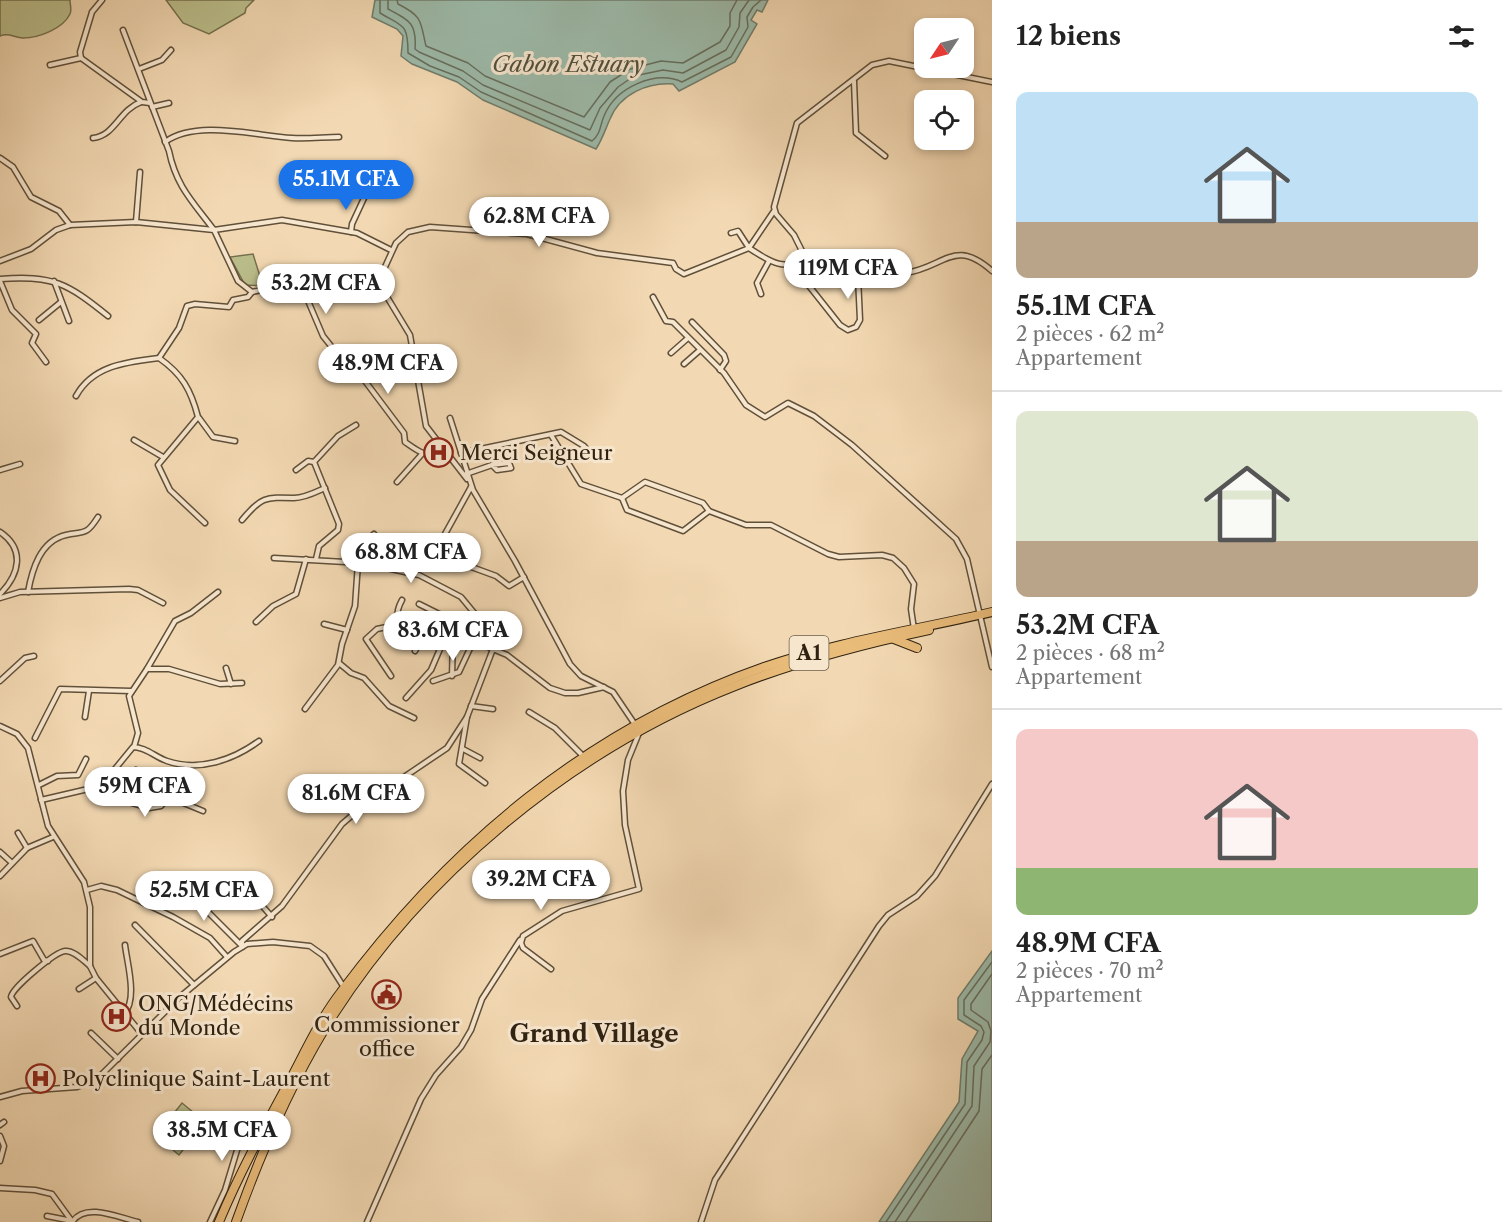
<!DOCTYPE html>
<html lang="fr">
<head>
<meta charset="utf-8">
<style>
	:root { --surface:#fff; --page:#f6f6f6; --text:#222; --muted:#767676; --line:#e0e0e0; --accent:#1a73e8 }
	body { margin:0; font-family:"Libre Caslon Text",serif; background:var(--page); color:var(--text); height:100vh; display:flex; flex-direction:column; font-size:22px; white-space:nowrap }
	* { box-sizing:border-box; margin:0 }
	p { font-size:20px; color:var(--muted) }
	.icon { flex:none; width:33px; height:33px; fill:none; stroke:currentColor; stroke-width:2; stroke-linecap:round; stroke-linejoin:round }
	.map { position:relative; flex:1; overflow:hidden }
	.details { display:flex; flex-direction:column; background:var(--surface); width:510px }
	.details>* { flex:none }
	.needle { width:39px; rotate:235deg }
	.fabs { position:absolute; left:914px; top:18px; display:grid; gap:12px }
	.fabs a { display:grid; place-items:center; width:60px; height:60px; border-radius:12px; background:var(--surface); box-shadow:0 3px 9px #0003; font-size:30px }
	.price { position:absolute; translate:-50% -51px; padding:0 14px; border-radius:21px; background:#fff; color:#222; font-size:20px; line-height:39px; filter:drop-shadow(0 2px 3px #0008) }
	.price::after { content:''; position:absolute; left:50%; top:36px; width:18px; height:14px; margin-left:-9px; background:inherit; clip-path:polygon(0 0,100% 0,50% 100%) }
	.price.current { background:var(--accent); color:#fff }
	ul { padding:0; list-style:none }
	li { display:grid; align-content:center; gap:12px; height:318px; padding:0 24px }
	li+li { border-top:2px solid var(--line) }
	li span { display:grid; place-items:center; height:186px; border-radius:12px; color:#555 }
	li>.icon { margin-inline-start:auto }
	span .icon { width:108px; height:108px; fill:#fffc; stroke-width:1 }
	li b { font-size:26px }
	h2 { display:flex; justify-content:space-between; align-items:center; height:72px; padding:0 24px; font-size:26px }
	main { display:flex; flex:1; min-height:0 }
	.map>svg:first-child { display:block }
	.green { fill:#bbbf8c; stroke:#75704e; stroke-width:1.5 }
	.water { fill:#9cbaa9; stroke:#707d6c; stroke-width:1.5 }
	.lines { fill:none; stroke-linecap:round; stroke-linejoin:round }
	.shore { stroke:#666e5d; stroke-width:1.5 }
	.minor-casing { stroke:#60503a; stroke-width:7 }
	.highway-casing { stroke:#2f2211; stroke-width:10 }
	.minor { stroke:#f7e6ce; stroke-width:4 }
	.highway { stroke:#eabc7a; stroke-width:8 }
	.labels { text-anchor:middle; stroke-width:6; stroke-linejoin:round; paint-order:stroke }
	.shield { fill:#f7e6ce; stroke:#6b5d4a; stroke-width:1.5 }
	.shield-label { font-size:20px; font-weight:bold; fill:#2f2211 }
	.poi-label { font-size:21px; fill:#2f2211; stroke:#f7e6ce; text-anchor:start }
	.water-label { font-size:22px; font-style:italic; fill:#50503f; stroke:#f7e6ce }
	.quarter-label { font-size:24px; font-weight:bold; fill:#2f2211; stroke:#f7e6ce }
</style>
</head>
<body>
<main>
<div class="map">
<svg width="992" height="1222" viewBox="0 0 992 1222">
	<rect width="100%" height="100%" fill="#f3d9b3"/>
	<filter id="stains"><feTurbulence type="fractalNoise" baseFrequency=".00333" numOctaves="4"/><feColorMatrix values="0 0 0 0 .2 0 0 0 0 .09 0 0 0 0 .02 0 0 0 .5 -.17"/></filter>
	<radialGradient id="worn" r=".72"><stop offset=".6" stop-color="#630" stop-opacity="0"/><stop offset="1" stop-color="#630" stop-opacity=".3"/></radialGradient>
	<g class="green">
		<path d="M 0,0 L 70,0 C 70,5 72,10 70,14 C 63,29 38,38 23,38 C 15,38 8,32 0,36 Z"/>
		<polygon points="166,0 254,0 246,8 245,13 209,34 183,23"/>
		<polygon points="253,254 263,286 245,285 230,257"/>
		<polygon points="182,1103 205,1122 179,1155 156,1136"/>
	</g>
	<g class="water">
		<path d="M 375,0 L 768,0 L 762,12 L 757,10 L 751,20 L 757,24 L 735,62 L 679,91 L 673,84 C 648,82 620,94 610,119 C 605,130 603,138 596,149 L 483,100 L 457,82 L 412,64 L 401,56 L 403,36 L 397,29 L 372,17 Z"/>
		<polygon points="992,951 992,1222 879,1222 959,1102 962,1059 978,1031 958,1019 958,998"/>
	</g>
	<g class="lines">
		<g class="shore">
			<path d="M 380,0 L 380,13 C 403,27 408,23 408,53 L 430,66 L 459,77 L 481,92 L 592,141 C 601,134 600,125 604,116 C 616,87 655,70 682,82 L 731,57 L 748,27 L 747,17 L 753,7 L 761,0"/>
			<path d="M 388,0 L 388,9 C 409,20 417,23 415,49 L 419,52 L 463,71 L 483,85 L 590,130 L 600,108 L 618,87 L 634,76 L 663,70 L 683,73 L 726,50 L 739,27 L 740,13 L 749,0"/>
			<path d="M 397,0 L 398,4 C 424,17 420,22 426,46 L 468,63 L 485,76 L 584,117 L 610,82 L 630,69 L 661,61 L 683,63 L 720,42 L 730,26 L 730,13 L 737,0"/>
			<polyline points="886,1222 965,1104 967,1062 982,1040 984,1032 981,1026 964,1015 964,1000 992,962"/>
			<polyline points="895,1222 972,1106 974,1066 990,1042 991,1031 988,1022 971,1010 971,1004 992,974"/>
			<polyline points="906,1222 979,1111 982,1069 992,1055"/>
		</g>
		<defs>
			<g id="minor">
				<path d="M 123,30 L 169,151 C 176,186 193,202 214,230 L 282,220 L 357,233 L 391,250"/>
				<polyline points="81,58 80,52 92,12 102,0"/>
				<polyline points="50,65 81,58 142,102 150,103"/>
				<polyline points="139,69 162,60 171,50"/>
				<polyline points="854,81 856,133 885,156"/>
				<polyline points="152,107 169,103"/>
				<path d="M 93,138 C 115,136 119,110 141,102"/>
				<path d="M 165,142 C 197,119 256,136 292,138 C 308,139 324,137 339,137"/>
				<polyline points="0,158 13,167 31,197 59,211 70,225"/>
				<path d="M 774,211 L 749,248 C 766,259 787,275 804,255"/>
				<polyline points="136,222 140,172"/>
				<polyline points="351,232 352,224 365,196"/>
				<polyline points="804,255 794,235 776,214 774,207 797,123 872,65 889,61 992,82"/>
				<path d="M 804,255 L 841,264 L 858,277 C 874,274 890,275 905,273 C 944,268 954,237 992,271"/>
				<polyline points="0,261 31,249 56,230 70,225 136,222 214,230 238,281 252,292 327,276 375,277 410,335 426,426 467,479"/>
				<polyline points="798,261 802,277 840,325 848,330 856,327 860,320 858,277"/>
				<path d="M 0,279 C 53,275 67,283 108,316"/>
				<polyline points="379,280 396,243 408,232 430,227 527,234 597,253 673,263 676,269 684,274 749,248 738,231 731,233"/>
				<polyline points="0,281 12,310 36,334 32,343 46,362"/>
				<polyline points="54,281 69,321"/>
				<path d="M 300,282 L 323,336 L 339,356 L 356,369 L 404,433 L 405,442 C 419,452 427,459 443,450"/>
				<polyline points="761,294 757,283 769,261"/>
				<polyline points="653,297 666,321 673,322 724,373 746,405 765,417 788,403 814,416 852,445 956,539 967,559 992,667"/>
				<polyline points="39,320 61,302"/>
				<polyline points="692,322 724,355 726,361 720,370"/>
				<polyline points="671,353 688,338"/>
				<polyline points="159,358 179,328 187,306 195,304 229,307 233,300 248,297 252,292"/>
				<polyline points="684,364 700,350"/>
				<path d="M 76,396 C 93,365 127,362 159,358 C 182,374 191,390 198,417 L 158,465 L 170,490 L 205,523"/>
				<polyline points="199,418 213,437 235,441"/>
				<polyline points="450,418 473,490 515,561 570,664 581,676 613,692 636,726"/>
				<polyline points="551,435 581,484 622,498 645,482 703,503 709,511 746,525 771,525 828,554 839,557 882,555 893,558 904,568 914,584 911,609 914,629"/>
				<polyline points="134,440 163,457"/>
				<polyline points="461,453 561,432 584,446 592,455"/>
				<polyline points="314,462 339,524 338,530 319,546 316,559"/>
				<polyline points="0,470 20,464"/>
				<polyline points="296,470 308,461 314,462 338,436 356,425"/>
				<polyline points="466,474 492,465 509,463 511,468 497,470 492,465"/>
				<polyline points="397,482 422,454"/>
				<polyline points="471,487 445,534 442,542 444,557 496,576 509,586 524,577"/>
				<polyline points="622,498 627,510 683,531 709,511"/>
				<path d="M 242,520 C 261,497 265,497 294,498 C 305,498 316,492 325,488"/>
				<path d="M 0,532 C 25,549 20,574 0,594"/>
				<polyline points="274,558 363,563 419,575 461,597 485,626 494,650"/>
				<polyline points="363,563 366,542 374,534"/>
				<path d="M 28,592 C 32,570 40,541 66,535 C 84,531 86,536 98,517"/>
				<polyline points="0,598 20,592 129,589 138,590 163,603"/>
				<path d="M 402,600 C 387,627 411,644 438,642 C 445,642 453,638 460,635"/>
				<polyline points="419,604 449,619 460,635 507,655 550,688 565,693 578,693 604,687"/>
				<polyline points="256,622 273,606 296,594 306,559"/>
				<polyline points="324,624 347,630"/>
				<polyline points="395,643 403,630"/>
				<polyline points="415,651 421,640"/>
				<polyline points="339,663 351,673 364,678 389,706 414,718"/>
				<polyline points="226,668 231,684"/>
				<polyline points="147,669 175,621 191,613 218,592"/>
				<polyline points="391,676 366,639 377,629 396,625"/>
				<polyline points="452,676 453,638"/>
				<polyline points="0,681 25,658 34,656"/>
				<polyline points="433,681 459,672 473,642"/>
				<polyline points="406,698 431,670 443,642"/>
				<polyline points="471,706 493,709"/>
				<polyline points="305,709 338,665 342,644 355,606 358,563"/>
				<polyline points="529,712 555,728 583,756"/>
				<polyline points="85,717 89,691"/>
				<polyline points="0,726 17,734 28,748 48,826 84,882 90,907 90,966 96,978 141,1033"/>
				<polyline points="35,738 60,689 131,691"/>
				<polyline points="134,747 138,733 129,696 147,669 169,669 220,684 242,683"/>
				<polyline points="463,749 480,758"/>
				<polyline points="485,783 459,764 467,717 493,649"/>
				<polyline points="39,785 57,776 78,775 86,759"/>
				<polyline points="93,789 107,796 149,808 161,806 169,797 203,811"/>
				<polyline points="118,799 136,770"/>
				<path d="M 41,800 L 101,786 L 133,747 C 146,747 155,757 167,761 C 199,772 233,760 259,741"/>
				<polyline points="18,833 27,848 53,837"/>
				<polyline points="0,852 11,862"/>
				<polyline points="0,876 27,848"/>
				<polyline points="87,890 101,886 117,890 173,917 210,938 227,957"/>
				<polyline points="250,892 272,917"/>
				<polyline points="204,908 240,944"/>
				<polyline points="135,925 194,985"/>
				<polyline points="242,947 242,941 282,906 342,824 370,800 447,748 467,717"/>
				<polyline points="0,954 33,941 44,960 48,961"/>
				<polyline points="551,969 523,948 521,943 523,936 562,911 639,889 625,825 623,791 628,760 639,733"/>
				<polyline points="79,989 96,978"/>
				<path d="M 17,1006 L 11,997 C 12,988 55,952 65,951 C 74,950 84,961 90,966"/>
				<path d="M 124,1014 C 138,999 127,963 125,945"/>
				<polyline points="91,1033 118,1059"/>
				<polyline points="0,1097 22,1091 77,1087 96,1080 181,996 234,952 247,944 273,942 310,946 324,956 345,989"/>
				<polyline points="0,1125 4,1122"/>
				<polyline points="0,1136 4,1146 0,1161"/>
				<polyline points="0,1188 35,1190 52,1194 71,1220"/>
				<polyline points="47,1216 72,1221"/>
				<path d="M 73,1221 C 86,1202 120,1218 138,1222"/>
				<polyline points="210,1222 225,1190 238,1147 245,1142 254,1148"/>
				<polyline points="367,1222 421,1099 436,1075 461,1047 471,1030 482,999 520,940"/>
				<polyline points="701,1222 715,1180 879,926 888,915 917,896 935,876 992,784"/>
			</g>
			<g id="highway">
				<polyline points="894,639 917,648"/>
				<path d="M 219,1222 C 239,1174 264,1128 289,1082 C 305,1052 320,1019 341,992 C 450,845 590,728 764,667 C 839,641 916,630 992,612"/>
				<path d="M 236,1222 C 260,1155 288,1090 324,1030 C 416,879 571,750 735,686 C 798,661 863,644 929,630"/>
			</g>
		</defs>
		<use href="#minor" class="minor-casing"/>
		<use href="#highway" class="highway-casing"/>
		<use href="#minor" class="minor"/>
		<use href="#highway" class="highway"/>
	</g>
	<defs>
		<symbol id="hospital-ring" viewBox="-11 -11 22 22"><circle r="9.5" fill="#f7e6ce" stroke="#8f2418" stroke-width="1.5"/><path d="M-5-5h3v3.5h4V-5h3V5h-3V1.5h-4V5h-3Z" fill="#8f2418"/></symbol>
		<symbol id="civic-ring" viewBox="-11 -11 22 22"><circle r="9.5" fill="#f7e6ce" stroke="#8f2418" stroke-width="1.5"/><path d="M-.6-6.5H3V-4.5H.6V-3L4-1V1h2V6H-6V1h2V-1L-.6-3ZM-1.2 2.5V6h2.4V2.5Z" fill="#8f2418"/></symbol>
	</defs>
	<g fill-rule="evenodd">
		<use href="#hospital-ring" x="422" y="436" width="33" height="33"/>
		<use href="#civic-ring" x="370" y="978" width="33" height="33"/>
		<use href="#hospital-ring" x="100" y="1000" width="33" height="33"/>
		<use href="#hospital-ring" x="24" y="1062" width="33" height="33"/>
	</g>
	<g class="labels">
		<rect class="shield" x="789.5" y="636" width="39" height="34" rx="4.5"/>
		<g class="shield-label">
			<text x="809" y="660">A1</text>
		</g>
		<g class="poi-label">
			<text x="460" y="460">Merci Seigneur</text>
			<text x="138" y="1011">ONG/Médécins<tspan x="138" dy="24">du Monde</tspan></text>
			<text x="387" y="1032" text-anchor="middle">Commissioner<tspan x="387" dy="24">office</tspan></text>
			<text x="62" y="1086">Polyclinique Saint-Laurent</text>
		</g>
		<g class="water-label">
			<text x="568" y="72">Gabon Estuary</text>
		</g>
		<g class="quarter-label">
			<text x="594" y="1042">Grand Village</text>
		</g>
	</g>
	<rect width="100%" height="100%" filter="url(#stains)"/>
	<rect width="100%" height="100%" fill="url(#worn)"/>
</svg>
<div class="fabs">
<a><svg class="needle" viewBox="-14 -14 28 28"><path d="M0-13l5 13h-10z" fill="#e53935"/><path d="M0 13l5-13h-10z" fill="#767676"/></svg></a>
<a><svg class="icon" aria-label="locate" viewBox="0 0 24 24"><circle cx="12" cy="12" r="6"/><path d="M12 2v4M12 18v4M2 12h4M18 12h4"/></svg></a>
</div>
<b class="price current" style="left:346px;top:211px">55.1M CFA</b>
<b class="price" style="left:539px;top:248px">62.8M CFA</b>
<b class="price" style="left:848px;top:300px">119M CFA</b>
<b class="price" style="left:326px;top:315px">53.2M CFA</b>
<b class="price" style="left:388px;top:395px">48.9M CFA</b>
<b class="price" style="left:411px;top:584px">68.8M CFA</b>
<b class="price" style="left:453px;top:662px">83.6M CFA</b>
<b class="price" style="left:145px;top:818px">59M CFA</b>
<b class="price" style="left:356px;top:825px">81.6M CFA</b>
<b class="price" style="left:541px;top:911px">39.2M CFA</b>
<b class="price" style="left:204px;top:922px">52.5M CFA</b>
<b class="price" style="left:222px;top:1162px">38.5M CFA</b>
</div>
<section class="details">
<h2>12 biens<svg class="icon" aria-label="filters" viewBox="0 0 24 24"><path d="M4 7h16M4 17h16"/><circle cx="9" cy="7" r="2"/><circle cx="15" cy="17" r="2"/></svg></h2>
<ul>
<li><span style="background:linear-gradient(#bfe0f5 70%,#b9a48a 0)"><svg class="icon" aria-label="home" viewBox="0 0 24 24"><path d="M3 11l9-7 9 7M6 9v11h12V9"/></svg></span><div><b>55.1M CFA</b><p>2 pièces · 62 m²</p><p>Appartement</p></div></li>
<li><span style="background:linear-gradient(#dfe7d0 70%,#b9a48a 0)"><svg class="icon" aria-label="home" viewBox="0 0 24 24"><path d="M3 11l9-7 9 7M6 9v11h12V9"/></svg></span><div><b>53.2M CFA</b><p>2 pièces · 68 m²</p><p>Appartement</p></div></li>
<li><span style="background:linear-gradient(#f6c9c9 75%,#8fb573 0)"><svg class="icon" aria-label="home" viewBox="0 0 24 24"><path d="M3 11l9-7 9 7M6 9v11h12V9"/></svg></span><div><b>48.9M CFA</b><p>2 pièces · 70 m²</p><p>Appartement</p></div></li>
</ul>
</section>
</main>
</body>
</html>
